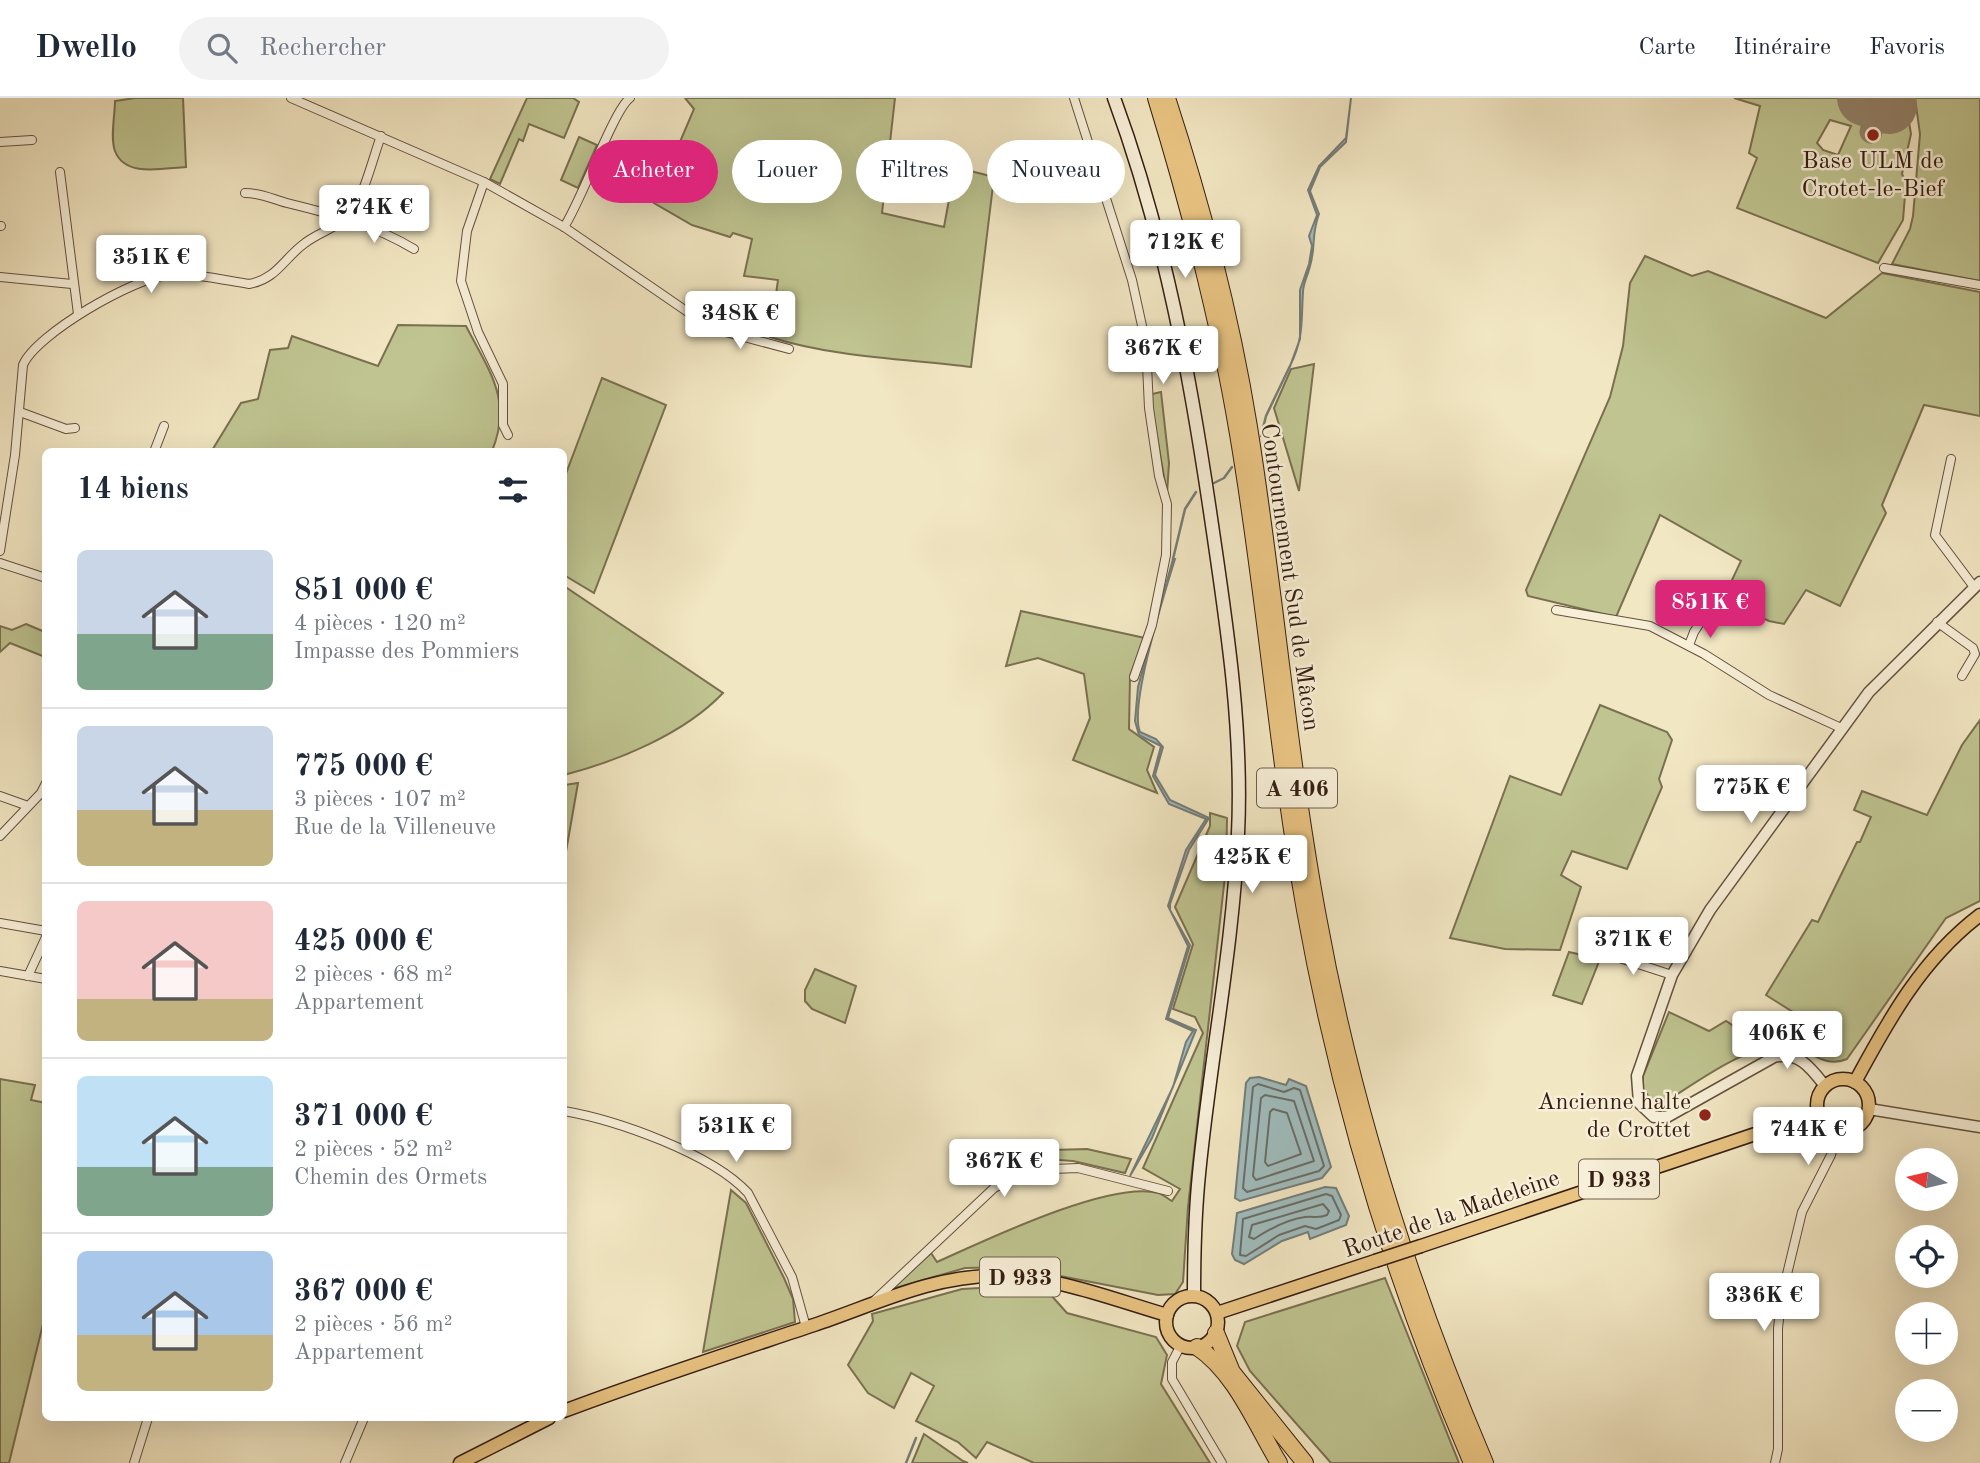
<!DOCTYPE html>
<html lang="fr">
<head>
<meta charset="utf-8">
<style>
	:root { --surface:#fff; --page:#f2f2f3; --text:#1f2937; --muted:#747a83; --line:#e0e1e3; --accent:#db2777 }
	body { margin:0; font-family:"Old Standard TT",serif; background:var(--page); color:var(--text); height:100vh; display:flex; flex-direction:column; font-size:26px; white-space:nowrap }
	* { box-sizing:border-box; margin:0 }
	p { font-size:23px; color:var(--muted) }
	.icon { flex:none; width:38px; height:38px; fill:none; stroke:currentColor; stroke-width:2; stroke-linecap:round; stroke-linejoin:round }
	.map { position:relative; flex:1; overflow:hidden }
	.side { position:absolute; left:42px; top:350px; width:525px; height:973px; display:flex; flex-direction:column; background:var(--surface); border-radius:10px; box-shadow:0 7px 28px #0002 }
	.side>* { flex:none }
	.hud { position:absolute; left:588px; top:42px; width:665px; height:63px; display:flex; gap:14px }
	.needle { width:46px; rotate:278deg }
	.fabs { position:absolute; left:1895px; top:1050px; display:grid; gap:14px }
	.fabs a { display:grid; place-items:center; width:63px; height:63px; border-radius:50%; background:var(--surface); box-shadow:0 7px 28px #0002; font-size:35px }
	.price { position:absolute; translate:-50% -60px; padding:0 16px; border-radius:7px; background:#fff; color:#222; font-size:23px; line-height:46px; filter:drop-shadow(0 2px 4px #0008) }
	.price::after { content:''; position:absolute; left:50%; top:42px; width:21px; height:16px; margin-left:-10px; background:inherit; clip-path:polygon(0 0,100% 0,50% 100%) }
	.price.active { background:var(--accent); color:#fff }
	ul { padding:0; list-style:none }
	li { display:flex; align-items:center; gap:21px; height:175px; padding:0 35px }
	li+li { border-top:2px solid var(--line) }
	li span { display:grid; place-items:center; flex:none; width:196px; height:140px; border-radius:10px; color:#555 }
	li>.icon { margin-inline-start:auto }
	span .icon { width:84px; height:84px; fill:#fffc; stroke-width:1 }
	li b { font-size:30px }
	h2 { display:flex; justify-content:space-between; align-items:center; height:84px; padding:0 35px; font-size:30px }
	.tag { padding:0 24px; border-radius:32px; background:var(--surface); box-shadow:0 7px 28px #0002; font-size:24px; line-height:63px }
	.tag.active { background:var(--accent); color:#fff }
	header { display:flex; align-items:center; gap:42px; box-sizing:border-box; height:98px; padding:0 35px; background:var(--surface); border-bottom:2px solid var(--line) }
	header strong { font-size:33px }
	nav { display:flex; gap:38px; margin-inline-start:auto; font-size:24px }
	.search { width:490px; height:63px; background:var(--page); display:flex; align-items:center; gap:18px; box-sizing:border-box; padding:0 24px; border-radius:38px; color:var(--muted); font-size:26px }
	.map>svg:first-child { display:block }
	.green { fill:#bfc490; stroke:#7a7051; stroke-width:2; fill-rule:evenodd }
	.water { fill:#a0bdbe; stroke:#757d79; stroke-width:2 }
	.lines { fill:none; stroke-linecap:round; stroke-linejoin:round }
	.shore { stroke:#6a6d68; stroke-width:2 }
	.stream { stroke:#757d79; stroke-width:2.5 }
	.taxiway { stroke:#93826a; stroke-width:23 }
	.runway { stroke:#93826a; stroke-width:56 }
	.minor-casing { stroke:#64503e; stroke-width:10 }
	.tertiary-casing { stroke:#64503e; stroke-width:13 }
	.secondary-casing { stroke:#341d12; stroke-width:15 }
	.primary-casing { stroke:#341d12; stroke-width:15 }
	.motorway-casing { stroke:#341d12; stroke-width:18 }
	.minor { stroke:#f7efd8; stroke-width:8 }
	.tertiary { stroke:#f7efd8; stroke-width:10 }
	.secondary { stroke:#f7efd8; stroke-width:12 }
	.primary { stroke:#e9c482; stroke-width:12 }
	.motorway { stroke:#e9c482; stroke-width:16 }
	.primary-bridge-casing { stroke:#341d12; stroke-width:15; stroke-linecap:butt }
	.primary-bridge { stroke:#e9c482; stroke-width:12 }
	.poi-dot { fill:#8f2418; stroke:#f7efd8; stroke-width:2.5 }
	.labels { text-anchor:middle; stroke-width:5; stroke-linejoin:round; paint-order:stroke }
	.shield { fill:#f7efd8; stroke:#6e5c4d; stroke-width:2 }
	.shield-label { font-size:23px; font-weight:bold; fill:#341d12 }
	.poi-label { font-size:24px; fill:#341d12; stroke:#f7efd8 }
	.street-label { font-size:24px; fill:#341d12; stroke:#f7efd8 }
</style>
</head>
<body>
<header>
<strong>Dwello</strong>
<div class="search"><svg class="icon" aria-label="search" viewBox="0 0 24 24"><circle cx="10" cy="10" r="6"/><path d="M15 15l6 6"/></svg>Rechercher</div>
<nav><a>Carte</a><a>Itinéraire</a><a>Favoris</a></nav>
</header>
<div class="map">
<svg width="1980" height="1365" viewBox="0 0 1980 1365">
	<rect width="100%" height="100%" fill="#f2e7c3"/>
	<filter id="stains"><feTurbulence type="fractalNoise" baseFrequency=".00286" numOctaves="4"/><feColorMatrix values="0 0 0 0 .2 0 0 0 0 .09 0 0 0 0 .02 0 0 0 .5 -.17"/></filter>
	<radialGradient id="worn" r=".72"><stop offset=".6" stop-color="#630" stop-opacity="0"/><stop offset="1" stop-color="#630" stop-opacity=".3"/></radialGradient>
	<g class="green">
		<path d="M 135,0 L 183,0 L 186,69 C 164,70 125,80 115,53 C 110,40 115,17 115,3 Z"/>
		<polygon points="527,0 573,0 579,4 564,40 529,26 523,43 519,41 500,86 490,81"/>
		<path d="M 685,0 L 895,0 L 882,115 L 944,129 L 955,69 L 994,79 L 971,269 C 905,261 832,259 770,239 L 778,182 L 744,178 L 752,141 L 733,135 L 730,139 L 692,127 L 654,105 L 694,11 Z"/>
		<path d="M 1734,0 L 1905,0 L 1911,36 L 1902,76 L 1906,85 L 1903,122 L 1878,165 L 1737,110 L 1757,60 L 1749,55 L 1760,8 ZM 1830,22 L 1851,28 L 1838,57 L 1823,52 L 1817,45 Z"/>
		<polygon points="1915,0 1980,0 1980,183 1892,166 1910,131 1913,118 1920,36"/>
		<polygon points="579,39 597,47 578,90 561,82"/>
		<polygon points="1645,158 1692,178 1708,173 1826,220 1882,175 1980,194 1980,318 1924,307 1882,407 1886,415 1840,508 1806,492 1784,526 1769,523 1723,501 1741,463 1660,417 1616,519 1528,498 1526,492 1610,299 1623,248 1630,185"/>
		<path d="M 398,227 L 466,228 C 489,273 513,302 492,353 L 211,354 L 241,305 L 258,301 L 270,252 L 288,250 L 292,238 L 378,268 Z"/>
		<polygon points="1314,266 1299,393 1274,310 1291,271"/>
		<polygon points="602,280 666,307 594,495 564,477 564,381"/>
		<polygon points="1161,294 1169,365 1167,396 1152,310 1152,296"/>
		<path d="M 564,488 L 723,595 C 684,636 618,663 564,677 Z"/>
		<polygon points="1021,513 1145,540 1130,578 1129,631 1154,649 1147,672 1157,695 1073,662 1090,620 1084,576 1038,560 1006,568"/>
		<polygon points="26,526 45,534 45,559 10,545 0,554 0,528 12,532"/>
		<polygon points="1600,607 1667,634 1672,642 1659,681 1662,689 1627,771 1572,753 1561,777 1581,789 1560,852 1505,851 1450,840 1510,678 1561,697"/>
		<path d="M 1980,622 L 1980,803 L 1946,820 L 1847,961 C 1821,972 1808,947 1782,947 C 1741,949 1692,988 1657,1009 L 1643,991 L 1643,978 L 1669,914 L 1709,933 L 1726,923 L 1765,949 L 1804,921 L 1766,897 L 1812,822 L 1818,824 L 1857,744 L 1860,744 L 1871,719 L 1854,712 L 1862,693 L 1927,717 L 1962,647 Z"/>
		<polygon points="578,685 564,765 564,687"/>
		<path d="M 1210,715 L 1227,720 L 1226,769 L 1188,1109 L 1183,1184 L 1175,1196 L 1158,1197 L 1014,1169 L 965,1170 L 892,1191 L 931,1155 L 937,1164 C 984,1143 1110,1082 1158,1095 C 1163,1096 1168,1101 1172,1103 L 1180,1091 L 1143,1070 L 1203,935 L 1195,919 L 1173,911 L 1193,846 L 1175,809 L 1210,728 Z"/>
		<polygon points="1569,854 1600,861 1582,906 1553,897"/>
		<polygon points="815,871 856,888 845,925 812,911 805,903 805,892"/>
		<polygon points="0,981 35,987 31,1002 46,1005 45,1218 9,1365 0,1365"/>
		<polygon points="1087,1051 1131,1061 1125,1075 1073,1063 1044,1061 1052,1052"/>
		<polygon points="731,1092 746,1105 784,1180 793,1201 795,1224 703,1254"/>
		<polygon points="1385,1180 1459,1365 1331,1365 1250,1273 1237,1248 1245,1224"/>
		<polygon points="998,1189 1050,1196 1067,1215 1156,1239 1167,1257 1161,1286 1210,1365 1034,1365 987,1344 976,1360 958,1344 916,1323 934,1288 911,1275 894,1310 868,1295 848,1267 873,1223 872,1216 962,1191"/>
		<polygon points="924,1336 963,1363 968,1365 912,1365"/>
	</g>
	<g class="water">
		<path d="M 1351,0 L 1346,44 L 1320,69 L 1310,93 L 1319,116 C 1311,137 1316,148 1310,168 C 1308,177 1303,186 1303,194 C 1301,225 1304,239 1290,268 L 1300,241 L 1300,192 L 1309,166 L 1312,148 L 1309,138 L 1317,117 L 1308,92 L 1319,68 L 1346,40 Z"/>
		<path d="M 1173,461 L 1175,461 C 1165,493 1129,608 1140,634 L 1156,641 L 1163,649 L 1155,677 L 1170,702 L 1209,720 L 1189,752 L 1170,806 L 1170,812 L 1190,847 L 1168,920 L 1196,932 L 1152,1040 L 1130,1078 L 1173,989 L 1186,944 L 1193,933 L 1166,921 L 1188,848 L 1168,808 L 1186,752 L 1206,721 L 1169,706 L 1153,678 L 1161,648 L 1139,637 L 1135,623 L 1138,589 Z"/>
		<polygon points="1259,979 1286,987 1289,981 1306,988 1331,1069 1322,1080 1240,1103 1235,1100 1246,985 1250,980"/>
		<polygon points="1325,1089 1336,1090 1349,1118 1346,1127 1310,1141 1308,1134 1282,1143 1244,1166 1235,1162 1232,1156 1237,1115"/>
	</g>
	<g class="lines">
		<g class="shore">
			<polygon points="1258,986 1284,994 1294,990 1300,992 1324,1068 1319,1073 1247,1094 1243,1090 1253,989"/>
			<polygon points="1265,997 1294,1003 1314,1063 1256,1082 1253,1078 1261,1000"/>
			<polygon points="1273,1011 1287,1015 1301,1056 1268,1068 1265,1064 1270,1014"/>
			<polygon points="1326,1096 1332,1098 1341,1117 1339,1122 1316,1131 1305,1128 1279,1137 1246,1158 1240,1157 1243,1121"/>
			<path d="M 1323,1106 L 1329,1113 L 1327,1117 C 1318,1121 1315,1118 1305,1119 C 1288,1121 1268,1132 1254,1141 L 1249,1139 L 1252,1127 Z"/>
		</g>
		<g class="stream">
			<polyline points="1261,338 1266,318 1290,268"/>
			<polyline points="1214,385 1224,380 1232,369"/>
			<polyline points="1173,461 1185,411 1196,394"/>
			<polyline points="906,1365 916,1340"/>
		</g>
		<polyline class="taxiway" points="1871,34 1878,4"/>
		<polyline class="runway" points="1865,0 1889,8"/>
		<defs>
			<g id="minor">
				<polyline points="291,0 484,84 564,129 711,230 789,251"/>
				<polyline points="1074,0 1132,182 1146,246 1149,310 1159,378 1167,406 1166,457 1152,527 1134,579"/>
				<polyline points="0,44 32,42"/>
				<polyline points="60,74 78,216"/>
				<polyline points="484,84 467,133 461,183 478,234 503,286 503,327 508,337"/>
				<path d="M 245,95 C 262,95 272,101 287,105 C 332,116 374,127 414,151"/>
				<polyline points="0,128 1,128"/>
				<path d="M 564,129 C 581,104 614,11 630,0"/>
				<polyline points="1884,170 1980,187"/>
				<polyline points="0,179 72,186"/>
				<polyline points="20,314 66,331 75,330"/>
				<polyline points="154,354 164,328"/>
				<polyline points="1951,361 1935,437 1974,489"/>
				<path d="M 0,453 L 15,357 L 23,267 C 36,236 135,179 168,177 C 195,175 223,182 249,186 C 277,181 284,160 305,145 C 318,135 336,130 347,119 C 363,104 373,59 381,38"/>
				<polyline points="0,465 46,480"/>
				<polyline points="1556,512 1650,528 1704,556 1769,597 1841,630"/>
				<polyline points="1937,524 1973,550 1975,556 1962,578"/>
				<polyline points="1689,547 1694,534 1719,495"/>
				<polyline points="0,698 28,708"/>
				<polyline points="0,738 41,695 46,685"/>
				<polyline points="0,825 46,833"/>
				<polyline points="1601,854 1672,877"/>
				<polyline points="0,873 46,881"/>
				<polyline points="28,878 46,839"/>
				<path d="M 564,1013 C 616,1022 711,1055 748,1095 L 792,1179 L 806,1229"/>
				<polyline points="874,1203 994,1090 1028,1072 1078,1070 1168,1093"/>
				<polyline points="1181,1247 1172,1264 1172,1281 1222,1365"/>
				<polyline points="134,1365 148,1320"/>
				<polyline points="345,1365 364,1320"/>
				<polyline points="1775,1365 1778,1351 1778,1230 1782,1197 1802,1114 1831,1057 1837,1032"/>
			</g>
			<g id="tertiary">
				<path d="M 1825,988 C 1811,970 1799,953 1774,959 L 1667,1019 L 1654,1019 L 1639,1005 L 1637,978 L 1672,877 L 1710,812 L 1869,594 L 1980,484"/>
				<polyline points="1869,1011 1980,1029"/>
			</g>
			<path id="secondary" d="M 1114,0 C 1165,138 1191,282 1212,427 C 1227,529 1243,632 1238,736 C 1233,850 1210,962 1199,1076 C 1195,1116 1194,1157 1194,1197"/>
			<g id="primary">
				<circle cx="1843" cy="1007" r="26"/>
				<path d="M 1855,984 C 1889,921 1922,861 1980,817"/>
				<polyline points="1421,1148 1818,1015"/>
				<circle cx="1192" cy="1224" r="26"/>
				<polyline points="1217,1215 1375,1163"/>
				<path d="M 564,1313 C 646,1282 730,1255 814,1227 C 874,1207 933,1177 997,1178 C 1055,1178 1112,1201 1167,1217"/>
				<polyline points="460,1365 549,1320"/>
			</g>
			<g id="motorway">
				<path d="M 1156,0 C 1190,111 1219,222 1238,336 C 1265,494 1277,654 1305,812 C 1339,1002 1395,1187 1472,1365"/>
				<path d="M 1167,0 C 1202,107 1231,217 1249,329 C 1275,492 1288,657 1318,819 C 1352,1007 1410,1189 1485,1365"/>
				<polyline points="1216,1235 1232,1274 1305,1365"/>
				<path d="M 1197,1249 C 1235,1274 1256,1327 1279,1365"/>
			</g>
		</defs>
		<use href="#minor" class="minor-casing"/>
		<use href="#tertiary" class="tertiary-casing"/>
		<use href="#secondary" class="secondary-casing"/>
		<use href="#primary" class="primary-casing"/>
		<use href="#motorway" class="motorway-casing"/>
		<use href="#minor" class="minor"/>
		<use href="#tertiary" class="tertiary"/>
		<use href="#secondary" class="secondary"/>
		<use href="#primary" class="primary"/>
		<use href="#motorway" class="motorway"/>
		<defs>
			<polyline id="primary-bridge" points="1375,1163 1421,1148"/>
		</defs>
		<use href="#primary-bridge" class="primary-bridge-casing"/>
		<use href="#primary-bridge" class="primary-bridge"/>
	</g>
	<g class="poi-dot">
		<circle cx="1873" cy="37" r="7"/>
		<circle cx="1705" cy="1017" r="7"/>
	</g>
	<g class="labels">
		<g class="shield">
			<rect x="1257" y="670.5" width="80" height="39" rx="5"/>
			<rect x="1579" y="1061.5" width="80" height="39" rx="5"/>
			<rect x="980" y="1159.5" width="80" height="39" rx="5"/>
		</g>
		<g class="shield-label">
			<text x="1297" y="698">A 406</text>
			<text x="1619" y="1089">D 933</text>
			<text x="1020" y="1187">D 933</text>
		</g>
		<g class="poi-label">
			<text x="1873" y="70">Base ULM de<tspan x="1873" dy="28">Crotet-le-Bief</tspan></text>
			<text x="1691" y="1011" text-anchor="end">Ancienne halte<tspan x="1691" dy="28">de Crottet</tspan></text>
		</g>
		<g class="street-label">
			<text transform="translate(1291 479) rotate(82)" y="8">Contournement Sud de Mâcon</text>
			<text transform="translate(1451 1115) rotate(-19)" y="8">Route de la Madeleine</text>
		</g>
	</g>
	<rect width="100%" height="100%" filter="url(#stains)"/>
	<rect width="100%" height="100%" fill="url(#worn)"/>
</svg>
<div class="fabs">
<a><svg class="needle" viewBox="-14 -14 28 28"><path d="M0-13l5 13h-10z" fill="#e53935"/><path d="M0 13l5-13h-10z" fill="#747a83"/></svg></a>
<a><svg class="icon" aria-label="locate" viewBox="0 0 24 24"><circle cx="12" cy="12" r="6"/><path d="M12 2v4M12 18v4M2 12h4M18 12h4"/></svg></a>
<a>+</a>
<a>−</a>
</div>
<b class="price" style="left:374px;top:147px">274K €</b>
<b class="price" style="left:1185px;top:182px">712K €</b>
<b class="price" style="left:151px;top:197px">351K €</b>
<b class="price" style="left:740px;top:253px">348K €</b>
<b class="price" style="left:1163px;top:288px">367K €</b>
<b class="price active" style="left:1710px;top:542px">851K €</b>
<b class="price" style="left:1751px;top:727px">775K €</b>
<b class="price" style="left:1252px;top:797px">425K €</b>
<b class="price" style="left:1633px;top:879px">371K €</b>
<b class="price" style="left:1787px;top:973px">406K €</b>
<b class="price" style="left:736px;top:1066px">531K €</b>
<b class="price" style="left:1808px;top:1069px">744K €</b>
<b class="price" style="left:1004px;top:1101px">367K €</b>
<b class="price" style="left:1764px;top:1235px">336K €</b>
<div class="hud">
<a class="tag active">Acheter</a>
<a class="tag">Louer</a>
<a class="tag">Filtres</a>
<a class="tag">Nouveau</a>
</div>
<section class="side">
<h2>14 biens<svg class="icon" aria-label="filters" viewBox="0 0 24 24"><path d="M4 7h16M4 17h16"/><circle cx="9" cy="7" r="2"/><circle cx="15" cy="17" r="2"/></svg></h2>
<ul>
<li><span style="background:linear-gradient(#c9d6e8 60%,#7fa58c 0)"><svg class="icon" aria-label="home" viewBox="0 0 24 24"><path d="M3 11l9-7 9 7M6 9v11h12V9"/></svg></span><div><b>851 000 €</b><p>4 pièces · 120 m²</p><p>Impasse des Pommiers</p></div></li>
<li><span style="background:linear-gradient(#c9d6e8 60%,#c2b280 0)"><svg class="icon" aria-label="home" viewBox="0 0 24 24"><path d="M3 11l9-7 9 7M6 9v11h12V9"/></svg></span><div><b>775 000 €</b><p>3 pièces · 107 m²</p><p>Rue de la Villeneuve</p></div></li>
<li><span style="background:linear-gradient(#f6c9c9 70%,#c2b280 0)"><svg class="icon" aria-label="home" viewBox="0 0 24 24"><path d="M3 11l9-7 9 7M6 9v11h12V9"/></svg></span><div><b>425 000 €</b><p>2 pièces · 68 m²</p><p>Appartement</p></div></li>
<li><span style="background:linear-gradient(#bfe0f5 65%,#7fa58c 0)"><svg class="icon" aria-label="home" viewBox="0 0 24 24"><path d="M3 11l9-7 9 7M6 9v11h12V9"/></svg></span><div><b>371 000 €</b><p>2 pièces · 52 m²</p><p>Chemin des Ormets</p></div></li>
<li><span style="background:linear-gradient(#a9c7e8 60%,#c2b280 0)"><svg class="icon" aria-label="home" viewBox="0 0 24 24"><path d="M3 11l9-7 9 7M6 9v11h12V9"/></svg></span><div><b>367 000 €</b><p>2 pièces · 56 m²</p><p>Appartement</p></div></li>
</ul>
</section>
</div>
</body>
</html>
